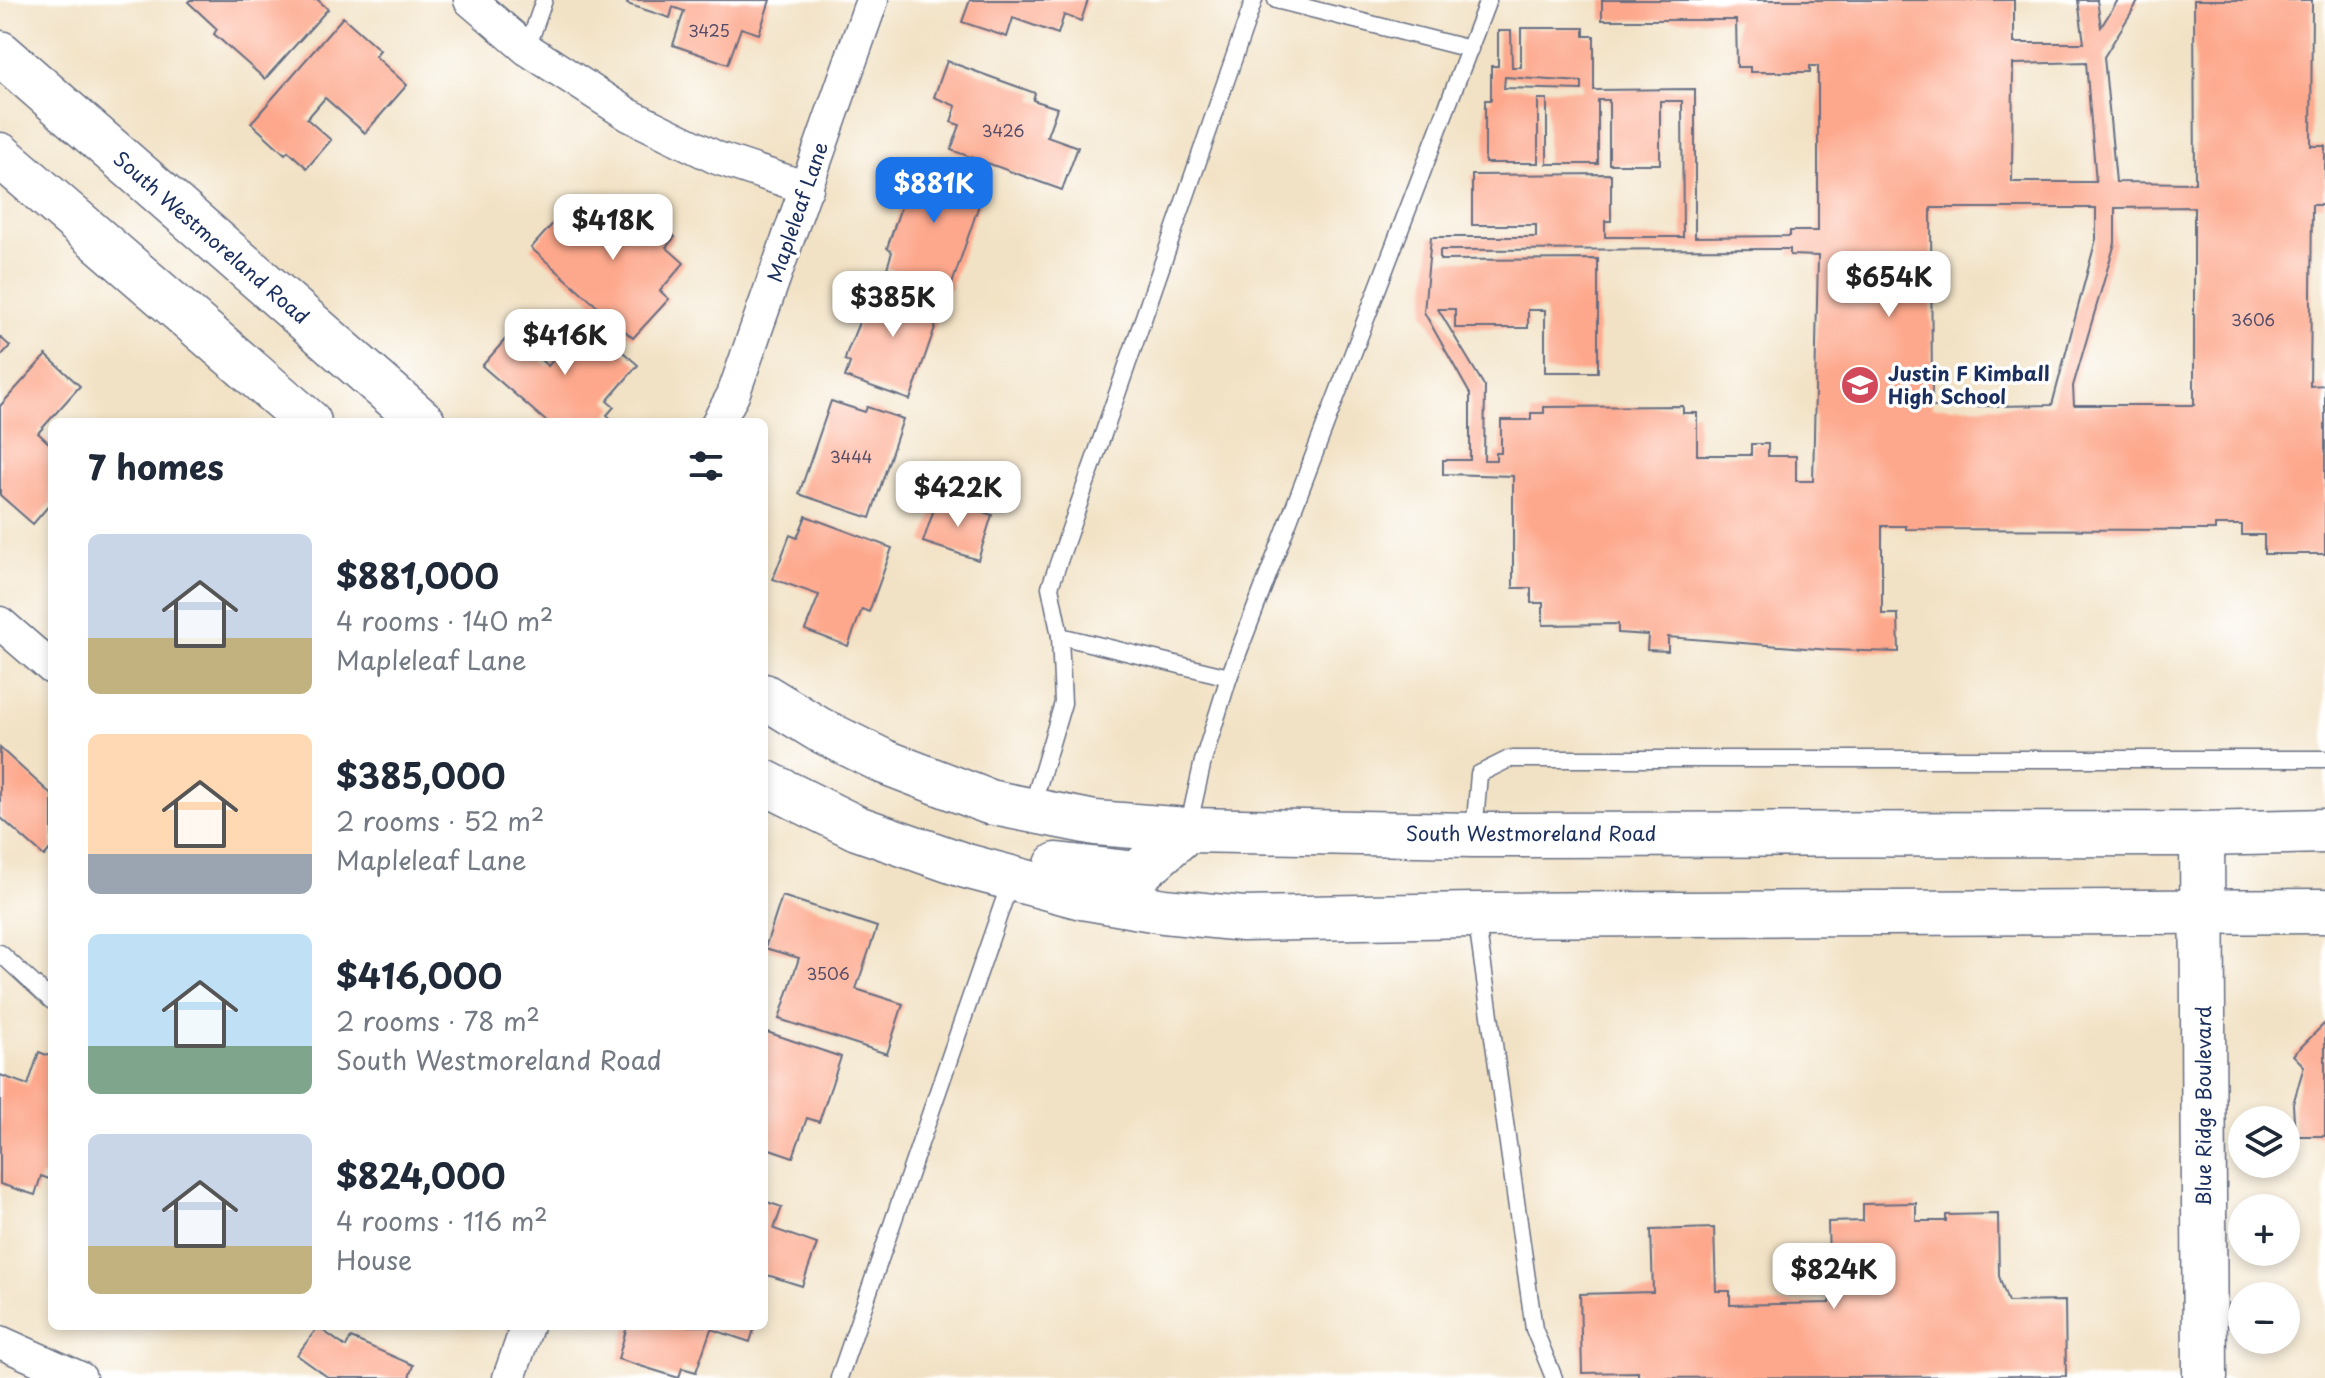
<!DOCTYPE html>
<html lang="en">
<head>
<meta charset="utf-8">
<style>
	:root { --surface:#fff; --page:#f6f6f7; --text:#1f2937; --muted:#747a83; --accent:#1a73e8 }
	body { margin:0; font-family:"Playpen Sans",sans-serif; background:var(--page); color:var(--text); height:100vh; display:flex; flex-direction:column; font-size:30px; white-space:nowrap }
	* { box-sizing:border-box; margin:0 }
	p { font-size:26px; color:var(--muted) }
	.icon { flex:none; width:44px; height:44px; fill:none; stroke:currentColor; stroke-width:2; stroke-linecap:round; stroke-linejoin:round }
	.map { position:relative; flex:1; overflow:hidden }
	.side { position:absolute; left:48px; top:418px; width:720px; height:912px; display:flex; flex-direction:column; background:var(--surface); border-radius:12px; box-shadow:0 4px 12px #0003 }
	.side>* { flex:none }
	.fabs { position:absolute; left:2228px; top:1106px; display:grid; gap:16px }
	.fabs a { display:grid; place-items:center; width:72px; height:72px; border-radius:50%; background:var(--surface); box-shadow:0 4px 12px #0003; font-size:40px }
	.price { position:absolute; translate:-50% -68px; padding:0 18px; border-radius:16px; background:#fff; color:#222; font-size:26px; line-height:52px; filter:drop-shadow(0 2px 4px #0008) }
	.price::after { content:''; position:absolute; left:50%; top:48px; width:24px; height:18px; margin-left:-12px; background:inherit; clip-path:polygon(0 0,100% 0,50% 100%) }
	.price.on { background:var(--accent); color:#fff }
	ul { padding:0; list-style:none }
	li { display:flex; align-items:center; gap:24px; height:200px; padding:0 40px }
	li span { display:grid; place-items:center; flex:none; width:224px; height:160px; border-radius:12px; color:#555 }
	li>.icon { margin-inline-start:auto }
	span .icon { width:96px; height:96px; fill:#fffc; stroke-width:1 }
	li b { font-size:34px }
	h2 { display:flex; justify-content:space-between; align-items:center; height:96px; padding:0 40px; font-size:34px }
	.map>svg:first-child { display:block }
	.building { fill:#fda88c; fill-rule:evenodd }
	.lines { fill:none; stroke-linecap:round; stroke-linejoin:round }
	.lane-casing { stroke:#666e82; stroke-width:19 }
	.street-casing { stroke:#666e82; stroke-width:35 }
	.secondary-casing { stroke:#666e82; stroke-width:47 }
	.lane { stroke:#fff; stroke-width:16 }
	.street { stroke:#fff; stroke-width:32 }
	.secondary { stroke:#fff; stroke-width:44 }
	.labels { text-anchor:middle; stroke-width:7; stroke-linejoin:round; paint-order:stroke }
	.number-label { font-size:16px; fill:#544d6a }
	.street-label { font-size:20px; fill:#1b2f5e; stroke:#fff }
	.poi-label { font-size:20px; font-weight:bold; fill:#1b2f5e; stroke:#fff; text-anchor:start }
</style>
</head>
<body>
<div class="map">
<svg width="2325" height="1378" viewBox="0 0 2325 1378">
	<rect width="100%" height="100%" fill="#fff"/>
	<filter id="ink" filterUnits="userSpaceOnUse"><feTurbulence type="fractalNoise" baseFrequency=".0125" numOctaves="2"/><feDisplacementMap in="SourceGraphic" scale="16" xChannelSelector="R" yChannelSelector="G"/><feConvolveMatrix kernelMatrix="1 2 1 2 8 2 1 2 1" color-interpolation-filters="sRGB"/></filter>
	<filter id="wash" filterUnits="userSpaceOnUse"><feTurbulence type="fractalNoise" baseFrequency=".006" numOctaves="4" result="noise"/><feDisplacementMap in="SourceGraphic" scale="32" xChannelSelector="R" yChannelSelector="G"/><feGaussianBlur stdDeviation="1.8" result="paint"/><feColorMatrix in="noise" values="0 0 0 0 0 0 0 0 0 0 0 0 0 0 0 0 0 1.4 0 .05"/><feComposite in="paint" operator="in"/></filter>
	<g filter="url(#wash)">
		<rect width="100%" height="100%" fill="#f2e2c5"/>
		<g id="blocks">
			<g class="building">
				<polygon points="190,0 318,0 328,9 265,79 214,34 217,29 188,2"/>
				<polygon points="629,0 770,0 759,34 741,28 728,64 673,45 684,11 673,7 670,18 627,4"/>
				<polygon points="970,0 1088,0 1081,21 1064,15 1058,34 1013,18 1007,37 962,22"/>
				<path d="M 1602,0 L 2014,0 L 2014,43 L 2084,43 L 2078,0 L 2097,0 L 2101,27 L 2118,0 L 2139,0 L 2104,57 L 2116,182 L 2195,183 L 2194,0 L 2312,0 L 2311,146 L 2325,146 L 2325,184 L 2324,205 L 2312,205 L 2310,386 L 2325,385 L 2325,554 L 2264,554 L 2264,535 L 2242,535 L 2242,525 L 2215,525 L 2215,530 L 1906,529 L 1906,526 L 1882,526 L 1882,614 L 1898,614 L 1899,652 L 1830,650 L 1668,637 L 1668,651 L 1647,650 L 1648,635 L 1618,633 L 1618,624 L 1543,625 L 1543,603 L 1531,603 L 1531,588 L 1513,588 L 1513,476 L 1443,474 L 1443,460 L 1470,460 L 1470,394 L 1424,312 L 1431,237 L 1536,237 L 1536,225 L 1472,225 L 1472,175 L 1611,174 L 1611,221 L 1605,221 L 1605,237 L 1683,237 L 1682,101 L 1660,101 L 1660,164 L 1609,164 L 1609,100 L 1598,100 L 1598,164 L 1547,164 L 1547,99 L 1538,99 L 1538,163 L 1485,163 L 1485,100 L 1491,100 L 1491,66 L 1498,66 L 1498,31 L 1511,31 L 1512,67 L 1521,67 L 1521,28 L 1584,28 L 1584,36 L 1594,36 L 1594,90 L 1695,89 L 1695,237 L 1790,236 L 1790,231 L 1818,231 L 1818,66 L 1810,66 L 1810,72 L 1750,72 L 1750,67 L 1737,67 L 1736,20 L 1602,20 ZM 2086,62 L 2096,182 L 2012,182 L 2013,64 ZM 1505,77 L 1582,82 L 1582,90 L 1504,88 ZM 2194,207 L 2194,405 L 2074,405 L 2073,386 L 2115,243 L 2115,208 ZM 1931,208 L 2096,208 L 2096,239 L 2052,405 L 1932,407 ZM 1790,249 L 1790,255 L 1818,256 L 1813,481 L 1796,481 L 1796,456 L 1768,456 L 1768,444 L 1751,444 L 1751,455 L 1697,455 L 1697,413 L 1683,413 L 1683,406 L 1544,407 L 1544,413 L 1531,413 L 1531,420 L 1501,420 L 1501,453 L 1496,453 L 1496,460 L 1484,460 L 1485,387 L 1438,309 L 1455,309 L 1455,328 L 1528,328 L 1528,310 L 1545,310 L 1545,372 L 1598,372 L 1598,259 L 1440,260 L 1440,250 Z"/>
				<polygon points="343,17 380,50 375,56 407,85 365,133 325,98 307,119 331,140 307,168 288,151 285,154 251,123"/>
				<polygon points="947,61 1035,93 1033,100 1057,108 1047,136 1078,147 1062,190 951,150 960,125 951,122 956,106 934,97"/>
				<polygon points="917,160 986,184 950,290 887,268 892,252 887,248"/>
				<polygon points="574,200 601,225 619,206 633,218 643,208 675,237 666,247 684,263 660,291 669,299 633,338 531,248"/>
				<polygon points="877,278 944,301 910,400 845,377 850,363 845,360 847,352"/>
				<polygon points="587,321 638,365 607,401 614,407 607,415 615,422 547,422 482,366 510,334 548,366"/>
				<polygon points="0,337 10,346 0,357"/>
				<polygon points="46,355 80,386 38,433 52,446 52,502 33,524 0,495 0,406"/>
				<polygon points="831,401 865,412 867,407 903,419 870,518 799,494"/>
				<polygon points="938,497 992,515 978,560 923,542"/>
				<polygon points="806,516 892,548 869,612 862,609 848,646 805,630 819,595 773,579 790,535 797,538"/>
				<polygon points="0,748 52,795 52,847 44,856 0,817"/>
				<polygon points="782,896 877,927 856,989 903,1004 887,1054 779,1019 799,958 765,948"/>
				<polygon points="2325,1023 2325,1136 2295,1136 2293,1104 2304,1066 2293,1055"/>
				<polygon points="764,1031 841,1057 819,1122 807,1118 793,1157 764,1147"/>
				<polygon points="39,1052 52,1057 52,1180 41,1176 35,1195 0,1184 0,1075 28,1085"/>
				<polygon points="764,1201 782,1207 774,1229 817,1244 802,1286 764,1274"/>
				<polygon points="1916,1203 1916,1221 1946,1221 1946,1215 1998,1214 1999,1276 2008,1302 2065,1301 2066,1376 1638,1378 1638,1372 1582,1373 1580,1294 1653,1292 1651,1230 1714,1228 1716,1291 1730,1291 1730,1305 1830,1303 1828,1222 1863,1221 1863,1204"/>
				<polygon points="627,1326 755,1326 750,1342 711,1329 696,1372 682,1368 679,1378 618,1359"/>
				<polygon points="318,1327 346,1347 351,1338 413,1365 409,1378 329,1378 297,1355"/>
			</g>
		</g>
	</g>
	<g filter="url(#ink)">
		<use href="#blocks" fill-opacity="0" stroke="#666e82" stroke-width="2"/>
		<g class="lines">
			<defs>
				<g id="lane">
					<polyline points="1276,0 1470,49"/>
					<polyline points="527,49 544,0"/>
					<polyline points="1060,636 1229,677"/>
					<polyline points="1031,810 1063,703 1060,636 1050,587 1254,0"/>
					<polyline points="1188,828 1203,761 1229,677 1488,0"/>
					<polyline points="1474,834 1479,774 1509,759 2325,759"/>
					<polyline points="1476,916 1534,1329 1554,1378"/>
					<polyline points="0,953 52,1001"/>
					<polyline points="839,1378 1011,880"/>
				</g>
				<g id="street">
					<polyline points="470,0 527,49 629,115 717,158 807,188"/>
					<polyline points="718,422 733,395 872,0"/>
					<polyline points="0,623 52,668"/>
					<polyline points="0,1342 80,1378"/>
					<polyline points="509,1378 527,1326"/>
				</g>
				<g id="secondary">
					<polyline points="0,53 423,422"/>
					<polyline points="0,155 309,422"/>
					<polyline points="764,696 818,729 885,762 989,802 1095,823 1187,830 1474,835 2202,834 2325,831"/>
					<polyline points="764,782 857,828 966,866 1082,897 1164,911 1243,919 1476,915 2325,911"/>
					<polyline points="2202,834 2205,1378"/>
					<polyline points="1057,865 1137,874 1187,830"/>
				</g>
			</defs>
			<use href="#lane" class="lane-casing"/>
			<use href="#street" class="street-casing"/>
			<use href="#secondary" class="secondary-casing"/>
			<use href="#lane" class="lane"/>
			<use href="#street" class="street"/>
			<use href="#secondary" class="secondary"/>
		</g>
	</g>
	<defs>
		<symbol id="school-disc" viewBox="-11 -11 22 22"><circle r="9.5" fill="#d1495b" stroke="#fff"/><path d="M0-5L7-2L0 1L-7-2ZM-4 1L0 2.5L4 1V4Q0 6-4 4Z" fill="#fff"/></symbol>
	</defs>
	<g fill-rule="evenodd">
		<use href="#school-disc" x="1838" y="363" width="44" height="44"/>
	</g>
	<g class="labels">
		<g class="number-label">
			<text x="709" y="37">3425</text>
			<text x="1003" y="137">3426</text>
			<text x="2253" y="326">3606</text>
			<text x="851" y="463">3444</text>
			<text x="828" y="980">3506</text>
		</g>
		<g class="street-label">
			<text transform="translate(798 212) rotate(-71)" y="7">Mapleleaf Lane</text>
			<text transform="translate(211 238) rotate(41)" y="7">South Westmoreland Road</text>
			<text x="1531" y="841">South Westmoreland Road</text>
			<text transform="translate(2204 1106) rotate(-90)" y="7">Blue Ridge Boulevard</text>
		</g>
		<g class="poi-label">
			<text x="1888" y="381">Justin F Kimball<tspan x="1888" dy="23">High School</tspan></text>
		</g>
	</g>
</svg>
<div class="fabs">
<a><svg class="icon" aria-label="layers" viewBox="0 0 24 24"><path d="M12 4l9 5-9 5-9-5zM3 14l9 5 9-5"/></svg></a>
<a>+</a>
<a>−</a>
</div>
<b class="price on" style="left:934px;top:225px">$881K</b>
<b class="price" style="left:613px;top:262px">$418K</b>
<b class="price" style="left:1889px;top:319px">$654K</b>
<b class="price" style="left:893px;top:339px">$385K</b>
<b class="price" style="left:565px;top:377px">$416K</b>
<b class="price" style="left:958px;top:529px">$422K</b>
<b class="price" style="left:1834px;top:1311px">$824K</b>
<section class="side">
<h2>7 homes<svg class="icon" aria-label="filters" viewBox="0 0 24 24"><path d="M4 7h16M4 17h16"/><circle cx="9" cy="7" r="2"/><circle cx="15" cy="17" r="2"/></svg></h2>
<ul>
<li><span style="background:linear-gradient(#c9d6e8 65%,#c2b280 0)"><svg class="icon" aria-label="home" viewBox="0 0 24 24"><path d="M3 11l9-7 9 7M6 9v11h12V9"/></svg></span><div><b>$881,000</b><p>4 rooms · 140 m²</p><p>Mapleleaf Lane</p></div></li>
<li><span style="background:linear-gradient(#ffd9b3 75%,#9aa5b1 0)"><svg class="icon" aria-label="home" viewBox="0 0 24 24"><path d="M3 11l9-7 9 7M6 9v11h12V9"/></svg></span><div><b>$385,000</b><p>2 rooms · 52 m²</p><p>Mapleleaf Lane</p></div></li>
<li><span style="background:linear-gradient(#bfe0f5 70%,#7fa58c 0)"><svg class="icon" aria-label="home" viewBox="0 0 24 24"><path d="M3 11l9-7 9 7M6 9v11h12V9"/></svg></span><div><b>$416,000</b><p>2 rooms · 78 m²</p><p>South Westmoreland Road</p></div></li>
<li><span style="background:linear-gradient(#c9d6e8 70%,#c2b280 0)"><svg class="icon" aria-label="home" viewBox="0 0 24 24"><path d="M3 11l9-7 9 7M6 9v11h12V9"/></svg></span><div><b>$824,000</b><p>4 rooms · 116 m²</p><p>House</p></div></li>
</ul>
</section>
</div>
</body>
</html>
